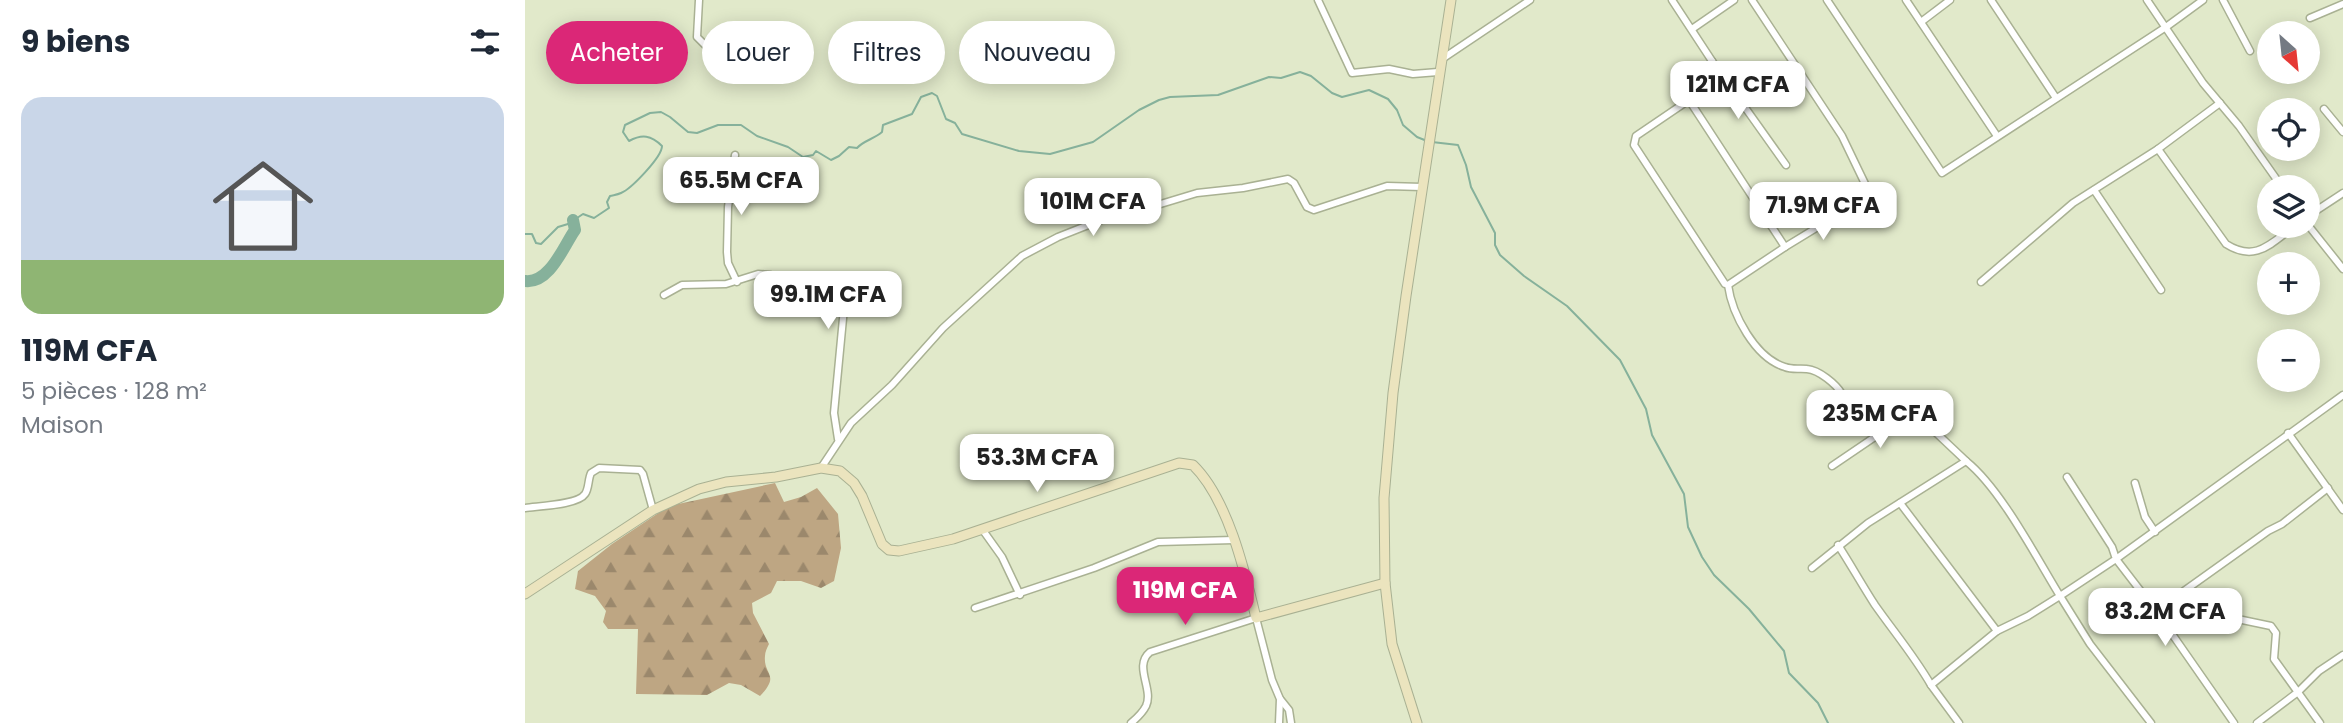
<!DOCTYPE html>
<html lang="fr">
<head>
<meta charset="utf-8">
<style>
	:root { --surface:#fff; --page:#f2f2f3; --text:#1f2937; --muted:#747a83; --line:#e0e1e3; --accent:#db2777 }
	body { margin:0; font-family:Poppins,sans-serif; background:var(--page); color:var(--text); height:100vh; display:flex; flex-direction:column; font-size:26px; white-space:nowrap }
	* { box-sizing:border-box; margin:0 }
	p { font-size:23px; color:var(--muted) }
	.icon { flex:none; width:38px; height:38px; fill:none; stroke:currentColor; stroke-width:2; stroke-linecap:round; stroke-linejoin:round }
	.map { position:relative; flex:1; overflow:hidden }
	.sheet { display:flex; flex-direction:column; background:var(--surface); width:525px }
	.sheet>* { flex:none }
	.top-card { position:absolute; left:21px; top:21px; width:665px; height:63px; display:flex; gap:14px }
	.needle { width:46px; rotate:153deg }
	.tools { position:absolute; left:1732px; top:21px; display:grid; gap:14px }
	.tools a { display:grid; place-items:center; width:63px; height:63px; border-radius:50%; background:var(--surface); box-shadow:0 4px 18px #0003; font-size:35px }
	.price { position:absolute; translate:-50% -60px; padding:0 16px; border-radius:14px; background:#fff; color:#222; font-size:23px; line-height:46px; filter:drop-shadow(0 2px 4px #0008) }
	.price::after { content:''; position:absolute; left:50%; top:42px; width:21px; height:16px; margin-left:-10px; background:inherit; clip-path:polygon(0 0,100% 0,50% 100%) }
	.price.on { background:var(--accent); color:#fff }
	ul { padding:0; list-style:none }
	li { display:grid; align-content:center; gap:14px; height:371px; padding:0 21px }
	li+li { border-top:2px solid var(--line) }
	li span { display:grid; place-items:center; height:217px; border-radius:21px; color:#555 }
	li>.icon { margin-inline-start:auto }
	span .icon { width:126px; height:126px; fill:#fffc; stroke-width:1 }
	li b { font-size:30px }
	h2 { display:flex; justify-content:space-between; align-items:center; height:84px; padding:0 21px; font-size:30px }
	.pill { padding:0 24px; border-radius:32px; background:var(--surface); box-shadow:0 4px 18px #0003; font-size:24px; line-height:63px }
	.pill.on { background:var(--accent); color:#fff }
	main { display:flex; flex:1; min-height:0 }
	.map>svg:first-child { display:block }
	.forest { fill:url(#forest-firs) }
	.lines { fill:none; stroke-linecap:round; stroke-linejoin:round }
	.stream { stroke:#86b19b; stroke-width:2 }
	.river { stroke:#86b19b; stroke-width:12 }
	.street-casing { stroke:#a9b193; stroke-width:9 }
	.secondary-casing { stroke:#a9b193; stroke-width:11 }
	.street { stroke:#fff; stroke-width:6 }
	.secondary { stroke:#ebe4be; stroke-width:9 }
</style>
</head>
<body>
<main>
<section class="sheet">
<h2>9 biens<svg class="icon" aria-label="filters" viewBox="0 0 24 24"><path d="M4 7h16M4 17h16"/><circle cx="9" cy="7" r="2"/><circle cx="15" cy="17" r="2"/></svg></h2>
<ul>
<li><span style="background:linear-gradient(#c9d6e8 75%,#8fb573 0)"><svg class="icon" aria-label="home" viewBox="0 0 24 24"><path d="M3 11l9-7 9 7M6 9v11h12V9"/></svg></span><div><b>119M CFA</b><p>5 pièces · 128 m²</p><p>Maison</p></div></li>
</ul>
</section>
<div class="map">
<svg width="1818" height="723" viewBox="0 0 1818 723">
	<defs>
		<pattern id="forest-firs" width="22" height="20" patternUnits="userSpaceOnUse" patternTransform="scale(1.75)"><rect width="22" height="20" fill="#bea683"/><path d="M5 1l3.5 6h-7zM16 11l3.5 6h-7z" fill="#9b886c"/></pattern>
	</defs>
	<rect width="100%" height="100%" fill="#e1e9ca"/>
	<path class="forest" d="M 250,483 L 259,502 L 276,497 L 292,488 L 313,514 L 316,548 L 309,581 L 296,588 L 276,581 L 252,581 L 246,593 L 227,603 L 228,613 L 244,644 C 242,648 240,652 240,656 C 238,675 256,674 235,696 L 216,685 L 204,683 L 182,695 L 111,694 L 113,629 L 83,629 L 78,622 L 81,611 L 70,596 L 50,589 L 53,571 L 87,544 L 144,506 Z"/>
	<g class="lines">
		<g class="stream">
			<polyline points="907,142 933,145 941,165 946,187 970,233 970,245 975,255 999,276 1042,306 1095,360 1121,409 1127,435 1159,494 1163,527 1177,557 1189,575 1224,609 1259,651 1264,673 1293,703 1303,723"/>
			<path d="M 0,234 L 7,234 L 11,243 L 16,244 L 33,227 L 43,224 L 58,214 L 69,218 L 84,208 L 82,202 L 85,196 C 88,195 92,195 96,193 C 106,189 137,157 137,146 C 126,135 117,134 104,141 L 98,132 L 100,125 L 125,113 L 136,112 L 145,117 L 163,132 L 172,133 L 193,125 L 216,125 L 232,136 L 263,147 L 278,157 L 288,155 L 291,151 L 306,160 L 314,156 L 324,147 L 332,148 C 338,141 349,139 357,132 L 358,125 L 387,114 L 396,97 L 407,93 L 412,96 L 421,119 L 430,123 L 437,134 L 494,151 L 525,154 L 568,142 L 614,110 L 634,100 L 645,97 L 693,95 L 744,77 L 756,78 L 775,72 L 786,76 L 807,93 L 817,97 L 844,90 L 863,99 L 872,110 L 878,125 L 892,137 L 902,141"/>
		</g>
		<path class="river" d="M 0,281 C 25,284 39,245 50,230 L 48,220"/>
		<defs>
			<g id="street">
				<polyline points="174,0 172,37 180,45 197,40"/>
				<polyline points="793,0 827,73 864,69 888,74 913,72"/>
				<polyline points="1147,0 1187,61 1175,86 1164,100 1260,247 1342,197 1343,190 1317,136 1227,0"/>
				<polyline points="1302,0 1417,173 1641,27 1678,0"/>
				<polyline points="1381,0 1472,136"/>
				<polyline points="1466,0 1531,98"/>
				<polyline points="1622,0 1678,83 1714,126 1757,187"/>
				<polyline points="1698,0 1725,51"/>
				<polyline points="1785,18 1818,4"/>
				<polyline points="1396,22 1425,0"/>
				<polyline points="1167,29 1209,0"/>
				<polyline points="917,59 1005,0"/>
				<polyline points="1187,61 1261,165"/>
				<path d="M 1164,100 L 1111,136 L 1109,145 L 1200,284 L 1203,285 C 1207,314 1230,358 1260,367 C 1267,370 1275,368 1282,369 C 1294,370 1311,384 1317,394"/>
				<polyline points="1799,109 1818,132"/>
				<polyline points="1633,149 1695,103"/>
				<polyline points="210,155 203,207 202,252 203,263 212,282"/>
				<polyline points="1569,190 1636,290"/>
				<polyline points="1783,216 1818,193"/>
				<polyline points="1783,225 1818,269"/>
				<path d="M 1456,282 L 1548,203 L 1633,149 L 1701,244 C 1731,263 1746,243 1770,226"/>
				<polyline points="1203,285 1260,247"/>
				<polyline points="139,295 157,285 201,284 233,274 245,275 317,305 319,308 309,413 313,439"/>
				<polyline points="1763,433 1818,510"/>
				<polyline points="1307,466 1388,411 1441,461"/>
				<polyline points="296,468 326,423 367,385 418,328 497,256 533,237 576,220 590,208 629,206 672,193 718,188 763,179 769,183 782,207 789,210 862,186 897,187"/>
				<polyline points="1542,477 1587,547 1591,559 1535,596 1565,644 1626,723"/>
				<polyline points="1610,483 1620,517 1630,532"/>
				<polyline points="1375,503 1472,631"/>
				<path d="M 0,508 C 13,506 53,505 60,494 C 64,489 63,479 66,473 L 74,468 L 115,470 L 118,474 L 128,510"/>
				<polyline points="457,529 477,557 495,595"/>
				<path d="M 1287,568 L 1343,523 L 1441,461 C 1476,489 1511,557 1535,596 L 1503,616 L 1472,631 L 1406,685 C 1390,657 1369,632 1350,605 C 1337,585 1326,565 1313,545"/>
				<polyline points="1655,595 1703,617 1746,626 1751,633 1749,659 1795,723"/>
				<polyline points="450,608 569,568 633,542 709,540"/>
				<polyline points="1631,611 1743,531 1757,524 1803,488"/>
				<polyline points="1406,685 1434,723"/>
				<polyline points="756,700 764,710 766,723"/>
				<path d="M 606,723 C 612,718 618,712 621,706 C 629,689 608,666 625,652 L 731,618 L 747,680 L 755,699 L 754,723"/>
				<polyline points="1709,723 1631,611 1591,559 1818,395"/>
				<polyline points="1732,723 1773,692 1794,671 1818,655"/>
			</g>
			<g id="secondary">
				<path d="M 0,594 L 128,510 L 174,489 L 201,482 L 251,477 L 296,468 L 315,471 L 329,483 L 337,496 L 357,544 L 364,550 L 374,551 L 428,539 L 654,463 L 668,465 C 703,499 720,572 731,618 L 860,583"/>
				<polyline points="892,723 867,644 860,583 859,498 868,393 881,296 926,0"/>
			</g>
		</defs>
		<use href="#street" class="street-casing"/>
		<use href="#secondary" class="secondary-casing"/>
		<use href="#street" class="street"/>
		<use href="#secondary" class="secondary"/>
	</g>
</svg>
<div class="tools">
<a><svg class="needle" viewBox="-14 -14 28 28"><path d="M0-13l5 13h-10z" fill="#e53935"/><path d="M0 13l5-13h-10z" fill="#747a83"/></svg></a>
<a><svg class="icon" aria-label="locate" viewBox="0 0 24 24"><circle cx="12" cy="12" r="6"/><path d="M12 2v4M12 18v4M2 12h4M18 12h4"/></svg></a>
<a><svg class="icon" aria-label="layers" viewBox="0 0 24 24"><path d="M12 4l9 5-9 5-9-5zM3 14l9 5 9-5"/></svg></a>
<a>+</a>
<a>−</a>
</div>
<b class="price" style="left:1213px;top:121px">121M CFA</b>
<b class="price" style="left:216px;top:217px">65.5M CFA</b>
<b class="price" style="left:568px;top:238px">101M CFA</b>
<b class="price" style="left:1298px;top:242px">71.9M CFA</b>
<b class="price" style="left:303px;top:331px">99.1M CFA</b>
<b class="price" style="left:1355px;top:450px">235M CFA</b>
<b class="price" style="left:512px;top:494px">53.3M CFA</b>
<b class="price on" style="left:660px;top:627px">119M CFA</b>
<b class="price" style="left:1640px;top:648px">83.2M CFA</b>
<div class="top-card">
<a class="pill on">Acheter</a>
<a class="pill">Louer</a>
<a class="pill">Filtres</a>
<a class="pill">Nouveau</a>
</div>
</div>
</main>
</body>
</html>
